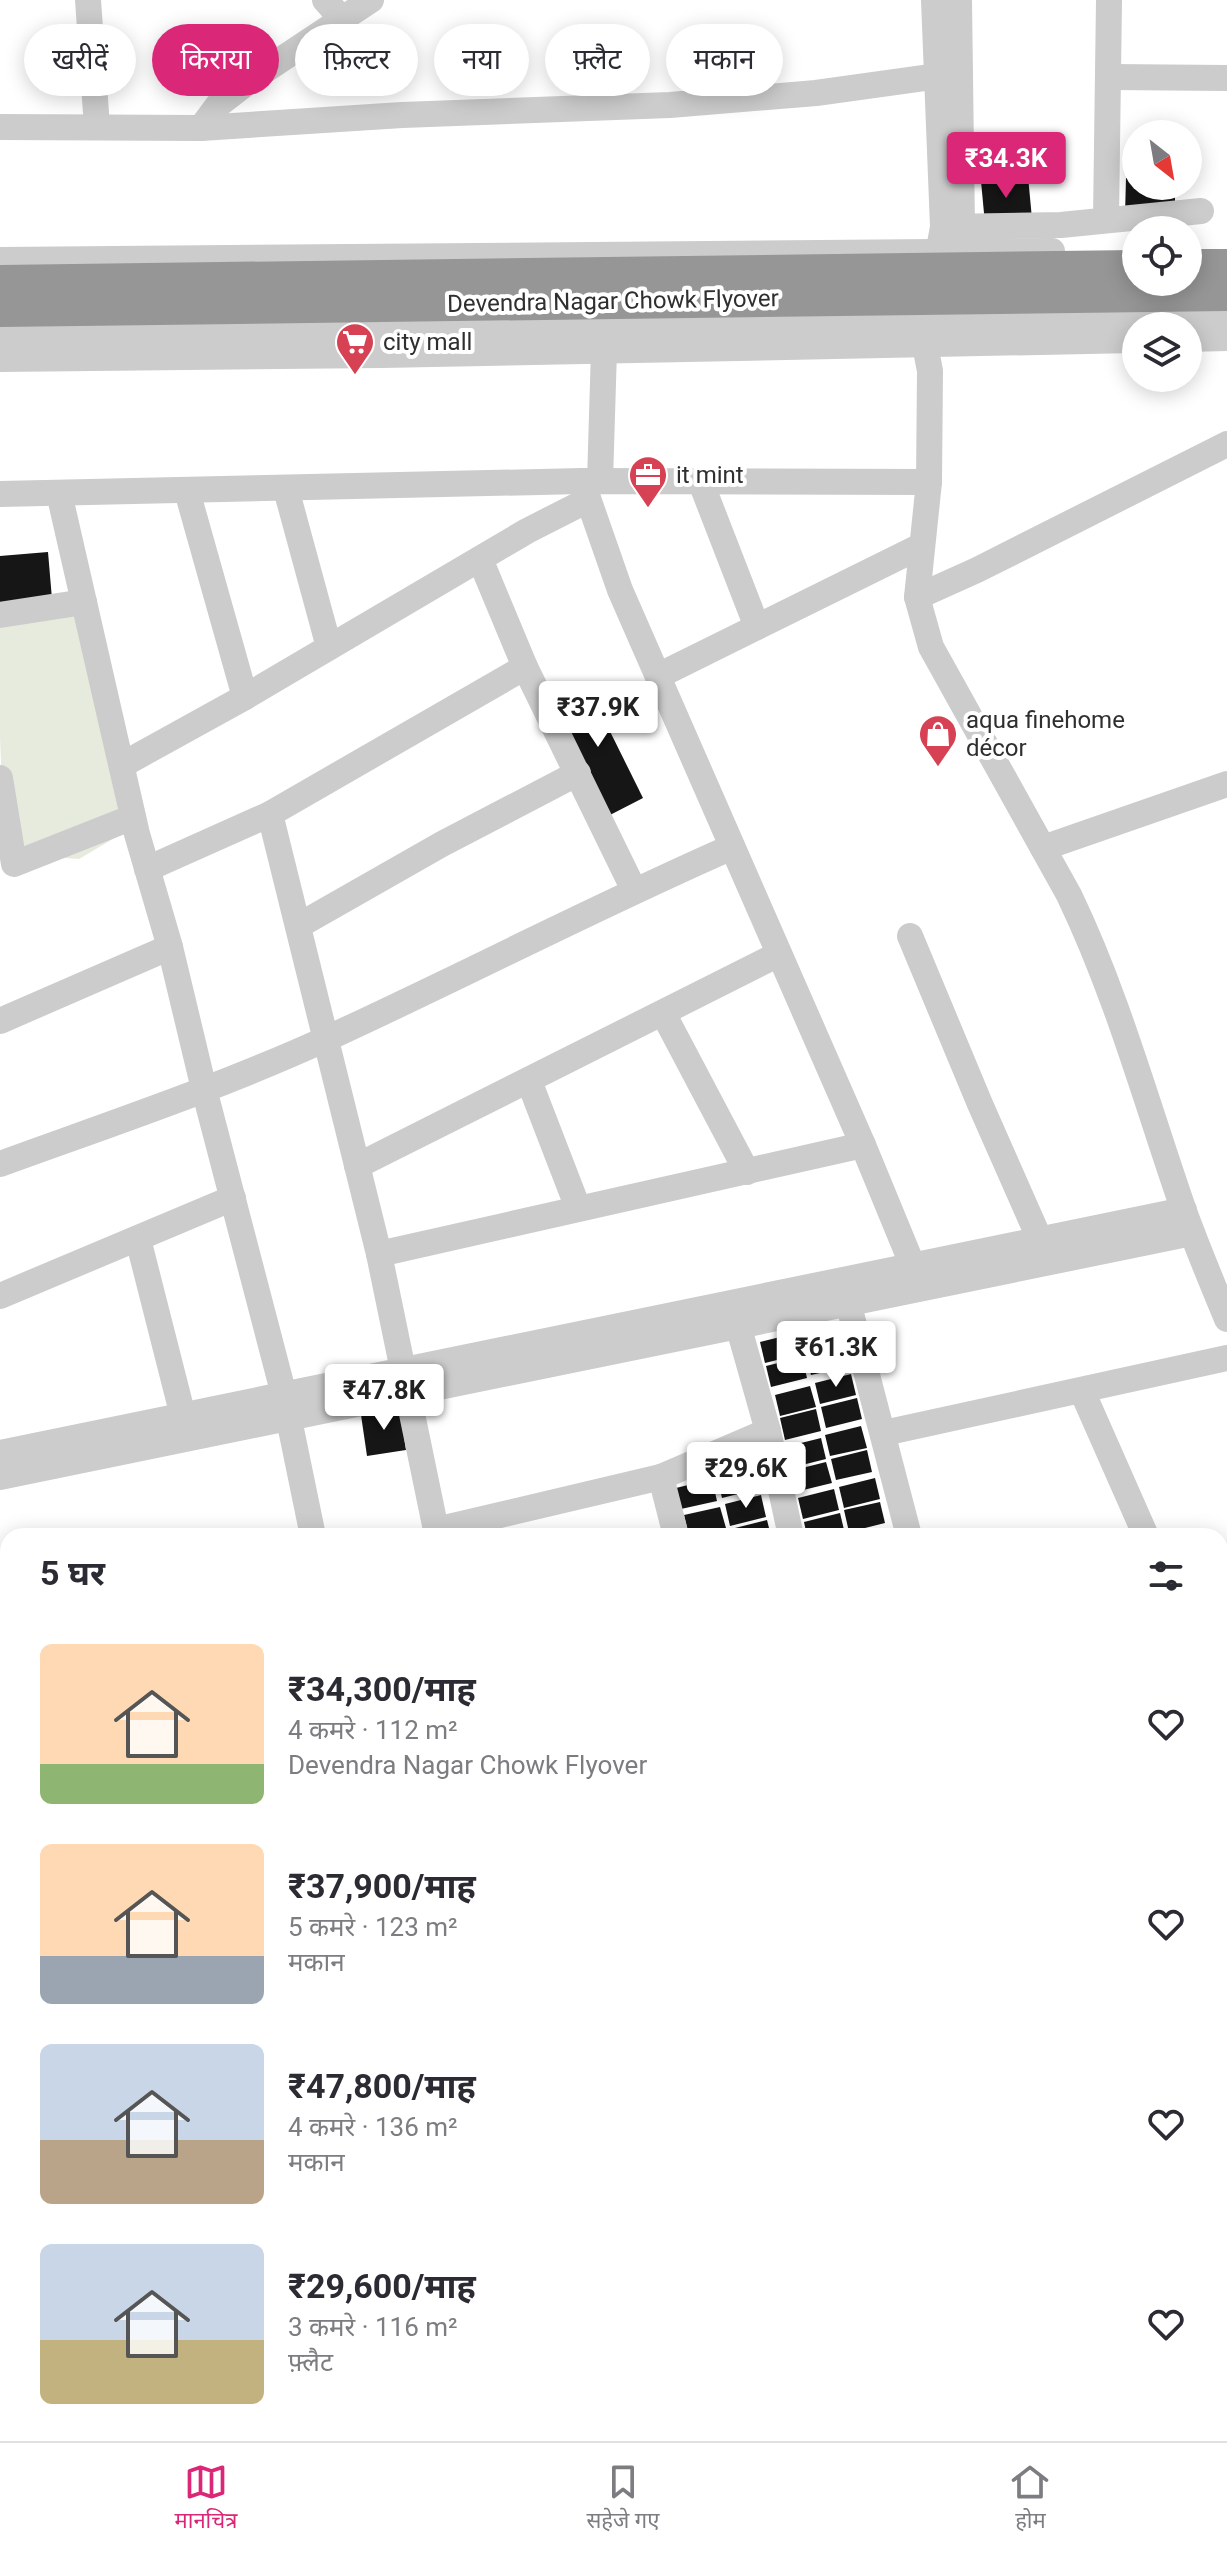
<!DOCTYPE html>
<html lang="hi">
<head>
<meta charset="utf-8">
<style>
	:root { --surface:#fff; --page:#f7f7f7; --text:#2b2b33; --muted:#7c7c81; --line:#e1e1e2; --accent:#db2777 }
	body { margin:0; font-family:Roboto,"Noto Sans Devanagari",sans-serif; background:var(--page); color:var(--text); height:100vh; display:flex; flex-direction:column; font-size:30px; white-space:nowrap }
	* { box-sizing:border-box; margin:0 }
	p { font-size:26px; color:var(--muted) }
	.icon { flex:none; width:44px; height:44px; fill:none; stroke:currentColor; stroke-width:2; stroke-linecap:round; stroke-linejoin:round }
	.map { position:relative; flex:1; overflow:hidden }
	.panel { position:absolute; left:0px; top:1528px; width:1228px; height:914px; display:flex; flex-direction:column; background:var(--surface); border-radius:24px 24px 0 0; box-shadow:0 4px 20px #0003 }
	.panel>* { flex:none }
	.banner { position:absolute; left:24px; top:24px; width:800px; height:72px; display:flex; gap:16px }
	.needle { width:52px; rotate:149deg }
	.controls { position:absolute; left:1122px; top:120px; display:grid; gap:16px }
	.controls a { display:grid; place-items:center; width:80px; height:80px; border-radius:50%; background:var(--surface); box-shadow:0 4px 20px #0003; font-size:40px }
	.price { position:absolute; translate:-50% -68px; padding:0 18px; border-radius:8px; background:#fff; color:#222; font-size:26px; line-height:52px; filter:drop-shadow(0 2px 4px #0008) }
	.price::after { content:''; position:absolute; left:50%; top:48px; width:24px; height:18px; margin-left:-12px; background:inherit; clip-path:polygon(0 0,100% 0,50% 100%) }
	.price.current { background:var(--accent); color:#fff }
	ul { padding:0; list-style:none }
	li { display:flex; align-items:center; gap:24px; height:200px; padding:0 40px }
	li span { display:grid; place-items:center; flex:none; width:224px; height:160px; border-radius:12px; color:#555 }
	li>.icon { margin-inline-start:auto }
	span .icon { width:96px; height:96px; fill:#fffc; stroke-width:1 }
	li b { font-size:34px }
	h2 { display:flex; justify-content:space-between; align-items:center; height:96px; padding:0 40px; font-size:34px }
	.chip { padding:0 28px; border-radius:36px; background:var(--surface); box-shadow:0 4px 20px #0003; font-size:28px; line-height:72px }
	.chip.current { background:var(--accent); color:#fff }
	.tab-bar { display:flex; justify-content:space-around; align-items:center; height:112px; border-top:2px solid var(--line); background:var(--surface); font-size:22px; color:var(--muted) }
	.tab-bar a { display:grid; justify-items:center; gap:4px }
	.tab-bar .current { color:var(--accent) }
	.map>svg:first-child { display:block }
	.green { fill:#e6ebde }
	.building { fill:#161616 }
	.lines { fill:none; stroke-linecap:round; stroke-linejoin:round }
	.minor { stroke:#ccc; stroke-width:26 }
	.highway { stroke:#969696; stroke-width:36 }
	.highway-bridge { stroke:#969696; stroke-width:36 }
	.labels { text-anchor:middle; stroke-width:8; stroke-linejoin:round; paint-order:stroke }
	.street-label { font-size:24px; fill:#2f2f2f; stroke:#fff }
	.poi-label { font-size:24px; fill:#2f2f2f; stroke:#fff; text-anchor:start }
</style>
</head>
<body>
<div class="map">
<svg width="1227" height="2441" viewBox="0 0 1227 2441">
	<rect width="100%" height="100%" fill="#fff"/>
	<g class="green">
		<polygon points="74,604 123,833 79,859 35,856 4,841 0,737 0,614"/>
		<polygon points="359,2434 594,2434 585,2441 361,2441"/>
	</g>
	<g class="building">
		<polygon points="1028,176 1032,219 985,224 981,181"/>
		<polygon points="1126,178 1136,178 1136,186 1175,186 1175,216 1125,215"/>
		<polygon points="48,552 52,599 0,604 0,556"/>
		<polygon points="586,683 643,798 610,815 553,700"/>
		<polygon points="837,1321 842,1343 805,1352 800,1331"/>
		<polygon points="796,1333 801,1354 765,1363 760,1342"/>
		<polygon points="842,1345 847,1367 811,1375 806,1354"/>
		<polygon points="802,1357 807,1378 771,1387 766,1366"/>
		<polygon points="851,1374 856,1395 820,1404 815,1383"/>
		<polygon points="810,1386 816,1407 780,1416 775,1395"/>
		<polygon points="857,1398 862,1419 826,1428 821,1407"/>
		<polygon points="400,1409 406,1450 367,1456 361,1415"/>
		<polygon points="816,1409 821,1431 785,1440 780,1418"/>
		<polygon points="861,1426 867,1448 830,1456 825,1435"/>
		<polygon points="821,1438 826,1459 790,1468 785,1447"/>
		<polygon points="867,1450 872,1472 836,1480 831,1459"/>
		<polygon points="826,1462 832,1483 795,1492 790,1471"/>
		<polygon points="753,1468 758,1489 722,1498 717,1477"/>
		<polygon points="875,1478 880,1499 844,1508 839,1487"/>
		<polygon points="712,1479 717,1501 681,1509 676,1488"/>
		<polygon points="834,1489 839,1510 803,1519 798,1498"/>
		<polygon points="761,1495 766,1517 730,1526 725,1504"/>
		<polygon points="880,1502 885,1523 849,1532 844,1510"/>
		<polygon points="720,1507 726,1528 689,1536 684,1515"/>
		<polygon points="840,1513 845,1534 807,1536 804,1522"/>
		<polygon points="767,1520 771,1536 733,1536 731,1529"/>
	</g>
	<g class="lines">
		<g class="minor">
			<polyline points="88,0 97,127"/>
			<polyline points="325,0 342,19"/>
			<path d="M 934,0 L 943,227 L 926,320 L 925,345 L 930,371 L 929,482 L 917,597 L 931,647 L 1069,895 C 1118,997 1147,1105 1184,1211 C 1197,1247 1212,1283 1227,1319"/>
			<polyline points="1110,77 1227,78"/>
			<polyline points="0,127 201,128 402,115 670,105 816,93 960,73"/>
			<polyline points="201,128 218,105 249,81 371,0"/>
			<polyline points="1106,219 1109,0"/>
			<polyline points="947,227 1061,225 1201,211"/>
			<polyline points="0,260 1052,251"/>
			<polyline points="956,268 962,227 959,0"/>
			<polyline points="0,334 447,331 1227,317"/>
			<polyline points="1188,339 1227,338"/>
			<polyline points="0,359 382,355 1136,340"/>
			<polyline points="700,480 757,627"/>
			<polyline points="582,481 620,590 863,1145 919,1281"/>
			<polyline points="600,481 604,350"/>
			<polyline points="286,489 329,647"/>
			<polyline points="187,491 245,697"/>
			<polyline points="59,493 137,834 170,947 204,1089 284,1395 313,1536"/>
			<polyline points="0,494 582,481 929,482"/>
			<polyline points="480,559 525,667 634,890"/>
			<polyline points="917,597 977,570 1227,444"/>
			<polyline points="0,615 84,602"/>
			<polyline points="658,676 921,546"/>
			<polyline points="122,765 245,697 527,531 588,500"/>
			<polyline points="0,778 14,864 133,817"/>
			<polyline points="270,814 379,1254 863,1145"/>
			<polyline points="1043,848 1227,784"/>
			<polyline points="147,869 270,814 525,667"/>
			<polyline points="298,926 442,844 578,773"/>
			<polyline points="910,936 980,1104 1040,1240"/>
			<polyline points="663,1013 747,1172"/>
			<polyline points="0,1021 170,947"/>
			<polyline points="529,1081 578,1208"/>
			<path d="M 0,1164 C 110,1124 221,1087 328,1038 C 463,976 595,907 732,847"/>
			<polyline points="357,1166 779,954"/>
			<polyline points="138,1239 183,1416"/>
			<polyline points="379,1254 436,1530"/>
			<polyline points="0,1296 233,1198"/>
			<polyline points="848,1302 909,1536"/>
			<polyline points="738,1325 768,1431 791,1536"/>
			<polyline points="1082,1391 1146,1536"/>
			<polyline points="884,1433 1227,1358"/>
			<polyline points="0,1453 1184,1210"/>
			<polyline points="0,1477 1192,1233"/>
			<polyline points="661,1477 768,1431"/>
			<polyline points="437,1536 436,1530 661,1477 676,1536"/>
			<polyline points="0,1615 8,1614"/>
			<polyline points="1220,1692 1227,1689"/>
			<polyline points="0,1752 8,1780"/>
			<polyline points="0,1866 8,1894"/>
			<polyline points="0,1980 8,1978"/>
			<polyline points="1220,2190 1227,2184"/>
			<polyline points="0,2328 8,2324"/>
			<polyline points="157,2434 159,2441"/>
			<polyline points="188,2434 190,2441"/>
			<polyline points="341,2434 343,2441"/>
			<polyline points="767,2434 772,2441"/>
			<polyline points="1188,2434 1192,2441"/>
			<polyline points="89,2441 107,2434"/>
			<polyline points="614,2441 623,2434"/>
			<polyline points="845,2441 853,2434"/>
			<polyline points="888,2441 897,2434"/>
		</g>
		<polyline class="highway" points="1188,267 1227,267"/>
		<g class="highway-bridge">
			<polyline points="0,283 1136,268"/>
			<polyline points="0,309 1227,293"/>
		</g>
	</g>
	<defs>
		<symbol id="supermarket-pin" viewBox="-11 -11 22 30"><path d="M0 17L-7.5 6A9.5 9.5 0 1 1 7.5 6Z" fill="#d64253" stroke="#fff"/><path d="M-6-5.5h2.5l.6 2H6L4.5 2H-2.5L-4.4-4H-6ZM-1.5 3.2a1.3 1.3 0 1 0 .1 0ZM3 3.2a1.3 1.3 0 1 0 .1 0Z" fill="#fff"/></symbol>
		<symbol id="office-pin" viewBox="-11 -11 22 30"><path d="M0 17L-7.5 6A9.5 9.5 0 1 1 7.5 6Z" fill="#d64253" stroke="#fff"/><path d="M-6-3h4V-5.5h4V-3h4V5H-6ZM-1-4.5V-3h2v-1.5ZM-6 0V1H6V0Z" fill="#fff"/></symbol>
		<symbol id="shop-pin" viewBox="-11 -11 22 30"><path d="M0 17L-7.5 6A9.5 9.5 0 1 1 7.5 6Z" fill="#d64253" stroke="#fff"/><path d="M-5-2.5h2.3a2.7 3.5 0 0 1 5.4 0H5L5.5 6h-11ZM-1.5-2.5h3a1.5 2.3 0 0 0-3 0Z" fill="#fff"/></symbol>
	</defs>
	<g fill-rule="evenodd">
		<use href="#supermarket-pin" x="333" y="320" width="44" height="60"/>
		<use href="#office-pin" x="626" y="453" width="44" height="60"/>
		<use href="#shop-pin" x="916" y="712" width="44" height="60"/>
	</g>
	<g class="labels">
		<g class="street-label">
			<text transform="translate(613 301) rotate(-1)" y="8">Devendra Nagar Chowk Flyover</text>
		</g>
		<g class="poi-label">
			<text x="383" y="350">city mall</text>
			<text x="676" y="483">it mint</text>
			<text x="966" y="728">aqua finehome<tspan x="966" dy="28">décor</tspan></text>
		</g>
	</g>
</svg>
<div class="controls">
<a><svg class="needle" viewBox="-14 -14 28 28"><path d="M0-13l5 13h-10z" fill="#e53935"/><path d="M0 13l5-13h-10z" fill="#7c7c81"/></svg></a>
<a><svg class="icon" aria-label="locate" viewBox="0 0 24 24"><circle cx="12" cy="12" r="6"/><path d="M12 2v4M12 18v4M2 12h4M18 12h4"/></svg></a>
<a><svg class="icon" aria-label="layers" viewBox="0 0 24 24"><path d="M12 4l9 5-9 5-9-5zM3 14l9 5 9-5"/></svg></a>
</div>
<b class="price current" style="left:1006px;top:200px">₹34.3K</b>
<b class="price" style="left:598px;top:749px">₹37.9K</b>
<b class="price" style="left:836px;top:1389px">₹61.3K</b>
<b class="price" style="left:384px;top:1432px">₹47.8K</b>
<b class="price" style="left:746px;top:1510px">₹29.6K</b>
<div class="banner">
<a class="chip">खरीदें</a>
<a class="chip current">किराया</a>
<a class="chip">फ़िल्टर</a>
<a class="chip">नया</a>
<a class="chip">फ़्लैट</a>
<a class="chip">मकान</a>
</div>
<section class="panel">
<h2>5 घर<svg class="icon" aria-label="filters" viewBox="0 0 24 24"><path d="M4 7h16M4 17h16"/><circle cx="9" cy="7" r="2"/><circle cx="15" cy="17" r="2"/></svg></h2>
<ul>
<li><span style="background:linear-gradient(#ffd9b3 75%,#8fb573 0)"><svg class="icon" aria-label="home" viewBox="0 0 24 24"><path d="M3 11l9-7 9 7M6 9v11h12V9"/></svg></span><div><b>₹34,300/माह</b><p>4 कमरे · 112 m²</p><p>Devendra Nagar Chowk Flyover</p></div><svg class="icon" aria-label="heart" viewBox="0 0 24 24"><path d="M12 20l-8-8c-3-5 5-10 8-4 3-6 11-1 8 4z"/></svg></li>
<li><span style="background:linear-gradient(#ffd9b3 70%,#9aa5b1 0)"><svg class="icon" aria-label="home" viewBox="0 0 24 24"><path d="M3 11l9-7 9 7M6 9v11h12V9"/></svg></span><div><b>₹37,900/माह</b><p>5 कमरे · 123 m²</p><p>मकान</p></div><svg class="icon" aria-label="heart" viewBox="0 0 24 24"><path d="M12 20l-8-8c-3-5 5-10 8-4 3-6 11-1 8 4z"/></svg></li>
<li><span style="background:linear-gradient(#c9d6e8 60%,#b9a48a 0)"><svg class="icon" aria-label="home" viewBox="0 0 24 24"><path d="M3 11l9-7 9 7M6 9v11h12V9"/></svg></span><div><b>₹47,800/माह</b><p>4 कमरे · 136 m²</p><p>मकान</p></div><svg class="icon" aria-label="heart" viewBox="0 0 24 24"><path d="M12 20l-8-8c-3-5 5-10 8-4 3-6 11-1 8 4z"/></svg></li>
<li><span style="background:linear-gradient(#c9d6e8 60%,#c2b280 0)"><svg class="icon" aria-label="home" viewBox="0 0 24 24"><path d="M3 11l9-7 9 7M6 9v11h12V9"/></svg></span><div><b>₹29,600/माह</b><p>3 कमरे · 116 m²</p><p>फ़्लैट</p></div><svg class="icon" aria-label="heart" viewBox="0 0 24 24"><path d="M12 20l-8-8c-3-5 5-10 8-4 3-6 11-1 8 4z"/></svg></li>
</ul>
</section>
</div>
<nav class="tab-bar">
<a class="current"><svg class="icon" aria-label="map" viewBox="0 0 24 24"><path d="M3 6l6-2 6 2 6-2v14l-6 2-6-2-6 2zM9 4v14M15 6v14"/></svg>मानचित्र</a>
<a><svg class="icon" aria-label="saved" viewBox="0 0 24 24"><path d="M7 4h10v16l-5-4-5 4z"/></svg>सहेजे गए</a>
<a><svg class="icon" aria-label="home" viewBox="0 0 24 24"><path d="M3 11l9-7 9 7M6 9v11h12V9"/></svg>होम</a>
</nav>
</body>
</html>
